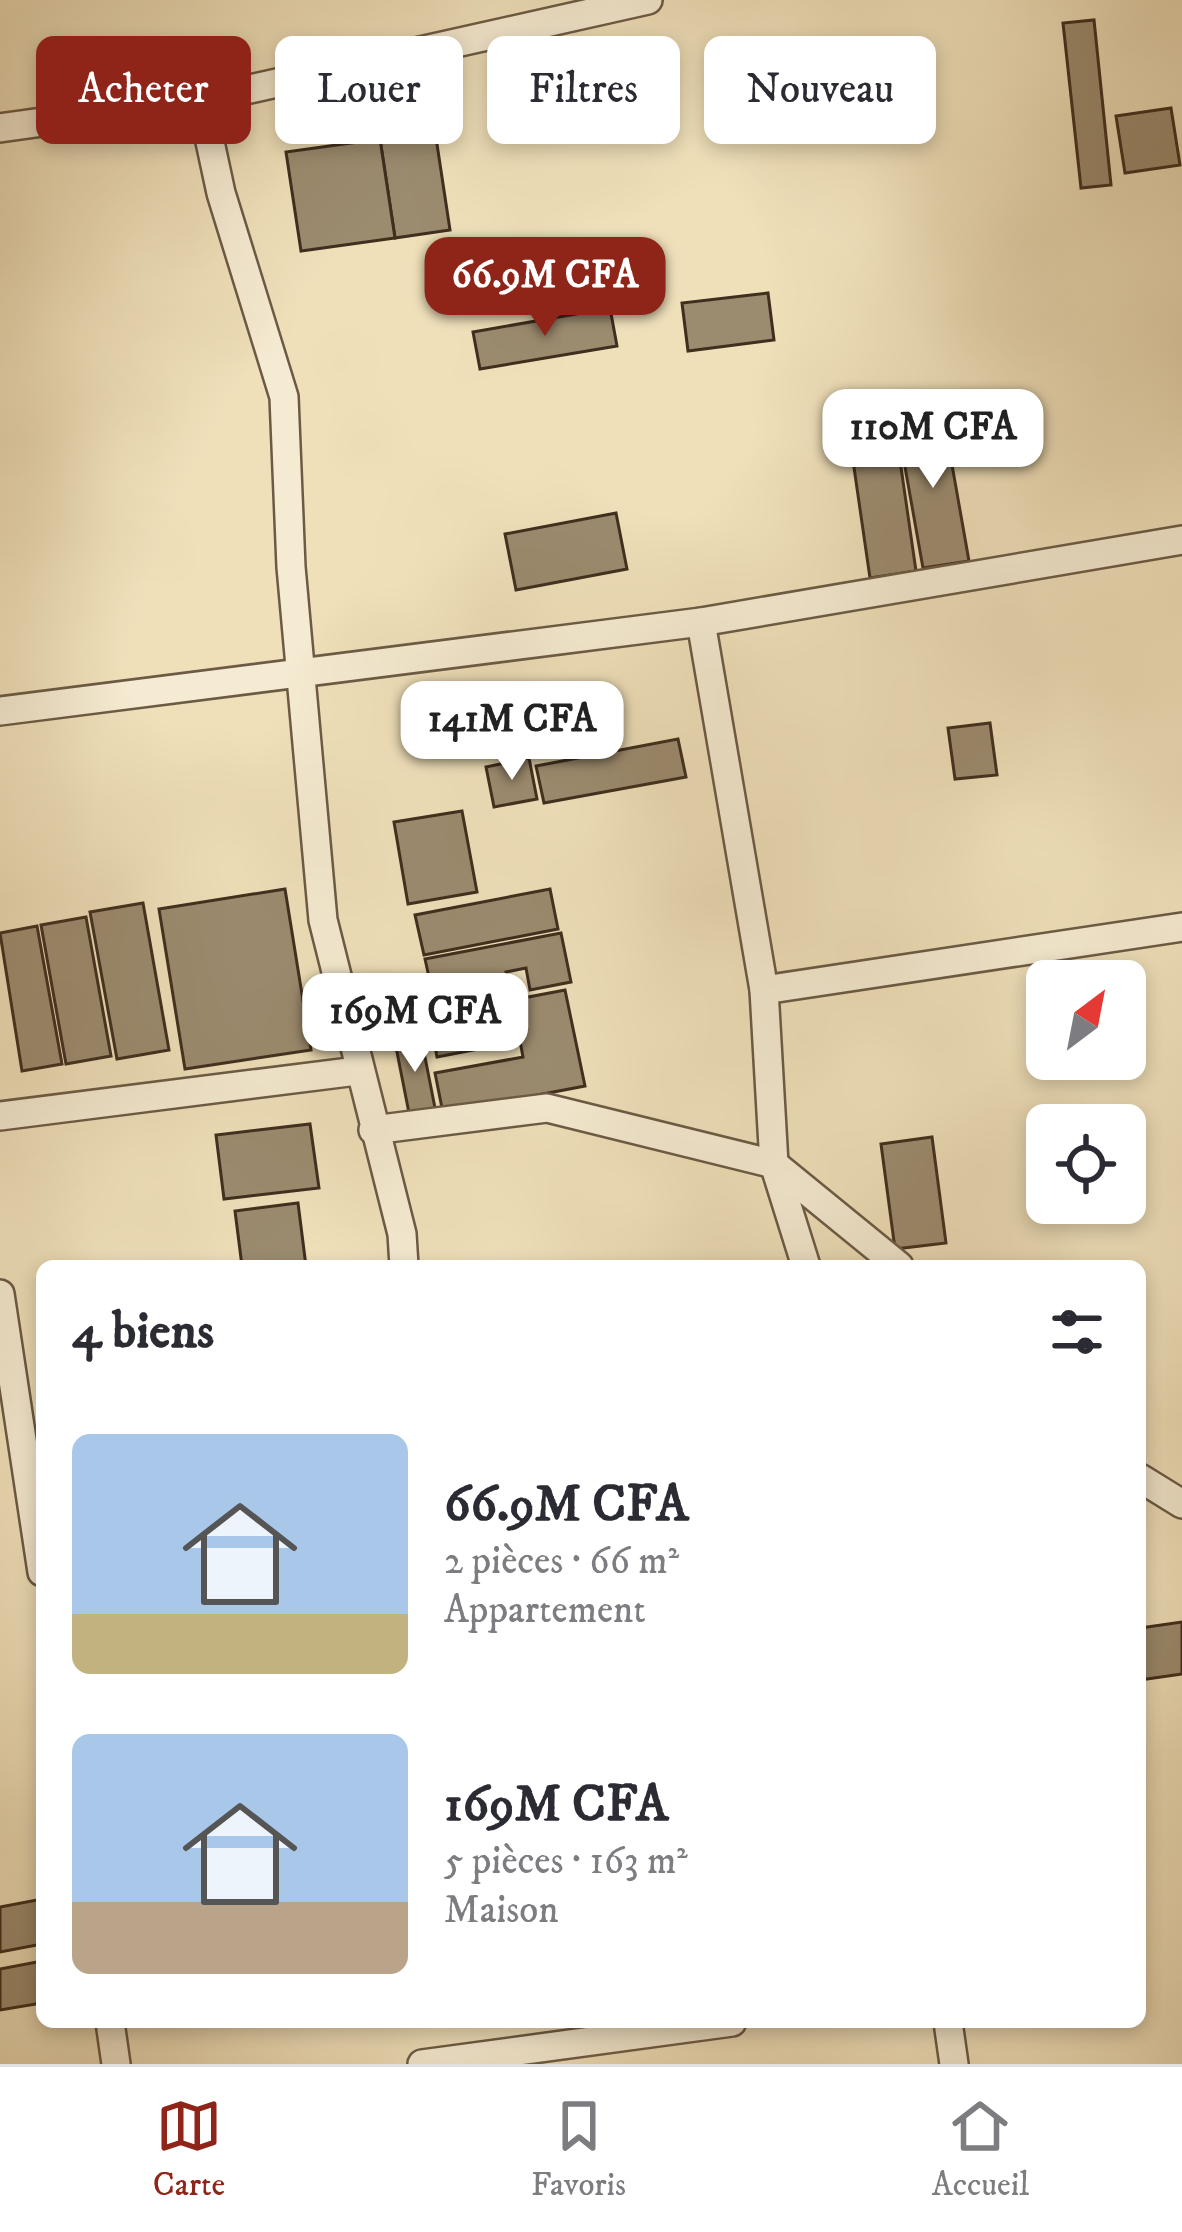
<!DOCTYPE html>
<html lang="fr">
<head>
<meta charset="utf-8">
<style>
	:root { --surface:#fff; --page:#f2f2f3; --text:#2b2b33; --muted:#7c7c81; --line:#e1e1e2; --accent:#8f2418 }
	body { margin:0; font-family:"IM FELL DW Pica",serif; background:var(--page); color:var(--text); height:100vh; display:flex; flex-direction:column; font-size:45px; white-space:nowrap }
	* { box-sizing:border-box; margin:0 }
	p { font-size:39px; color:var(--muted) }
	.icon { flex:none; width:66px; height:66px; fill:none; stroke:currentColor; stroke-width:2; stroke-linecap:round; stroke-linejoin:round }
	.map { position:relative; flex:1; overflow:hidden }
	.details { position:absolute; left:36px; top:1260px; width:1110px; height:768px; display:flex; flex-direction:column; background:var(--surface); border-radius:18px; box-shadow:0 6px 18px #0003 }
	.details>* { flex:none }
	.hud { position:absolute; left:36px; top:36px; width:1110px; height:108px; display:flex; gap:24px }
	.needle { width:78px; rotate:32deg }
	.buttons { position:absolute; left:1026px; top:960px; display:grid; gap:24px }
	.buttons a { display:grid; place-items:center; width:120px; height:120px; border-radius:18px; background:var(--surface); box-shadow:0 6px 18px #0003; font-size:60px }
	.price { position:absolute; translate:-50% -102px; padding:0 27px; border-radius:24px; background:#fff; color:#222; font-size:39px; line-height:78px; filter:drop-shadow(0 3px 6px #0008) }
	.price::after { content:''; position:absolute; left:50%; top:72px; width:36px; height:27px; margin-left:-18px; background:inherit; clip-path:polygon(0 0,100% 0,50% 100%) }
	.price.selected { background:var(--accent); color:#fff }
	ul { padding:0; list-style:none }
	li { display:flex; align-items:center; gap:36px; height:300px; padding:0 36px }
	li span { display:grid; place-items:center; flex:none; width:336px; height:240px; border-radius:18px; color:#555 }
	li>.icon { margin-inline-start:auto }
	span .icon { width:144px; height:144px; fill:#fffc; stroke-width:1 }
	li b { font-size:51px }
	h2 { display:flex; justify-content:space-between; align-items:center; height:144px; padding:0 36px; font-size:51px }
	.chip { padding:0 42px; border-radius:18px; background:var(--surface); box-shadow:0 6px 18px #0003; font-size:42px; line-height:108px }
	.chip.selected { background:var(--accent); color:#fff }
	.dock { display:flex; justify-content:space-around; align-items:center; height:168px; border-top:3px solid var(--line); background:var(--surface); font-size:33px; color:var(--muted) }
	.dock a { display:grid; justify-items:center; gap:6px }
	.dock .selected { color:var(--accent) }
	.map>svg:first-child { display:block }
	.building { fill:#9b8b6f; stroke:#402e1e; stroke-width:3 }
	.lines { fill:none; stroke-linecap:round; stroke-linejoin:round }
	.minor-casing { stroke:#6c5a45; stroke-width:32 }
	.minor { stroke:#f5ebd2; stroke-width:27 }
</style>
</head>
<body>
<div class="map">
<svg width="1182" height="2064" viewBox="0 0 1182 2064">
	<rect width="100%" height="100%" fill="#efe0ba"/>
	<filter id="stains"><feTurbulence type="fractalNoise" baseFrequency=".00167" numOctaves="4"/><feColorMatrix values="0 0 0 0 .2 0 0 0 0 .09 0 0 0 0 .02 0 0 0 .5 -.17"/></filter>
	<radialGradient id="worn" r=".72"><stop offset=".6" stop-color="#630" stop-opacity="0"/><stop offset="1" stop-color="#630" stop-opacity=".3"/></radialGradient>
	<g class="building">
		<polygon points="1094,20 1111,185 1081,188 1063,23"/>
		<polygon points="1171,108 1180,165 1125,173 1116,116"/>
		<polygon points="435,131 450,230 395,238 380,139"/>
		<polygon points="380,139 395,238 301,251 286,152"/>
		<polygon points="768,293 774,340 688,351 682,303"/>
		<polygon points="610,308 617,346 480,369 473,332"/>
		<polygon points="943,414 969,561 923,568 897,422"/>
		<polygon points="894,419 916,571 870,578 848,426"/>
		<polygon points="616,513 627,569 516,590 505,534"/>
		<polygon points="990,723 997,775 955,779 948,728"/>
		<polygon points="678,739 686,777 544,803 536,766"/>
		<polygon points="529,758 537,799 494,807 486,767"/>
		<polygon points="462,811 477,892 408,904 394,822"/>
		<polygon points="285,889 311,1050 185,1069 159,909"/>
		<polygon points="550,889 558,929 424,955 415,915"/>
		<polygon points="143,903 169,1050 117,1059 90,912"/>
		<polygon points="86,917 111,1056 66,1064 41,925"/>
		<polygon points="37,926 62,1064 22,1071 0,933"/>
		<polygon points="561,933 571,982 530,990 526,968 506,972 510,993 474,1000 470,979 431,986 425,959"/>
		<polygon points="565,990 585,1086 443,1113 435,1073 523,1057 520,1041 437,1057 429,1016"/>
		<polygon points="420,1032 436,1113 410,1118 394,1037"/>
		<polygon points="310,1124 319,1188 224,1199 216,1135"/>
		<polygon points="932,1137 946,1243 895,1249 881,1144"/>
		<polygon points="298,1203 306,1266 242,1266 235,1211"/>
		<polygon points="1182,1622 1182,1674 1140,1680 1140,1628"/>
		<polygon points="42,1899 42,1944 0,1952 0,1907"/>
		<polygon points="42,1961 42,2003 0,2010 0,1969"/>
	</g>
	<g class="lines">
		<defs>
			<g id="minor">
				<polyline points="201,100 221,193 284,397 291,567 323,920 402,1234 404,1266"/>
				<polyline points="0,128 201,100 648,0"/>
				<polyline points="701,622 764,990 774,1164 806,1266"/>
				<polyline points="0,711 701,622 1182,540"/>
				<polyline points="764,990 1182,927"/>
				<polyline points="0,1116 357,1071"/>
				<polyline points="373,1130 547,1108 774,1164 899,1266"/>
				<polyline points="0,1294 42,1572"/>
				<polyline points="1140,1478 1182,1504"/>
				<polyline points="110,2022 116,2064"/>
				<polyline points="948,2022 954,2064"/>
				<polyline points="422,2064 732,2022"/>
			</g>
		</defs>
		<use href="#minor" class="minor-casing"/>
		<use href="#minor" class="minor"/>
	</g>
	<rect width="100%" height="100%" filter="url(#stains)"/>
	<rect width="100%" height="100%" fill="url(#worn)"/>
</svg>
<div class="buttons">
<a><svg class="needle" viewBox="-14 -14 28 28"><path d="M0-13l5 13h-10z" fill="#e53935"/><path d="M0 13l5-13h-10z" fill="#7c7c81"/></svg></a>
<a><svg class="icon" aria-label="locate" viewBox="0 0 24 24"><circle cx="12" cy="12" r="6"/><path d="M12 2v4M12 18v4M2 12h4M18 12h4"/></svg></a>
</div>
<b class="price selected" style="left:545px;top:339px">66.9M CFA</b>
<b class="price" style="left:933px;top:491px">110M CFA</b>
<b class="price" style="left:512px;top:783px">141M CFA</b>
<b class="price" style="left:415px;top:1075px">169M CFA</b>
<div class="hud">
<a class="chip selected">Acheter</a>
<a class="chip">Louer</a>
<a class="chip">Filtres</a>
<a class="chip">Nouveau</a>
</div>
<section class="details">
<h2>4 biens<svg class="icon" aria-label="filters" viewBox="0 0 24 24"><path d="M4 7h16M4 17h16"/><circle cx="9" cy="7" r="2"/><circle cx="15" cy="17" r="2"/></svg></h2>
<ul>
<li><span style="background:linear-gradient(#a9c7e8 75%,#c2b280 0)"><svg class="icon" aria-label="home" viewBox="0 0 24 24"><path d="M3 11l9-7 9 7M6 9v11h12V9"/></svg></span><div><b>66.9M CFA</b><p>2 pièces · 66 m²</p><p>Appartement</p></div></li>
<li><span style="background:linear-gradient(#a9c7e8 70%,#b9a48a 0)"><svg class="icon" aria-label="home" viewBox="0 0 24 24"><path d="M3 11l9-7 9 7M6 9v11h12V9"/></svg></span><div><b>169M CFA</b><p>5 pièces · 163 m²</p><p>Maison</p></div></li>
</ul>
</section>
</div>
<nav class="dock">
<a class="selected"><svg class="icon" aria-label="map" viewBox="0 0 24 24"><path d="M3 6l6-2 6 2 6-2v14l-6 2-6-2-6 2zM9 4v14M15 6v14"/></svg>Carte</a>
<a><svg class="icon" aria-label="saved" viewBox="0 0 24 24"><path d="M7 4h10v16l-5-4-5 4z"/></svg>Favoris</a>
<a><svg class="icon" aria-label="home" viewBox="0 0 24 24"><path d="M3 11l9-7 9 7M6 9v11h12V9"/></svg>Accueil</a>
</nav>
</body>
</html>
